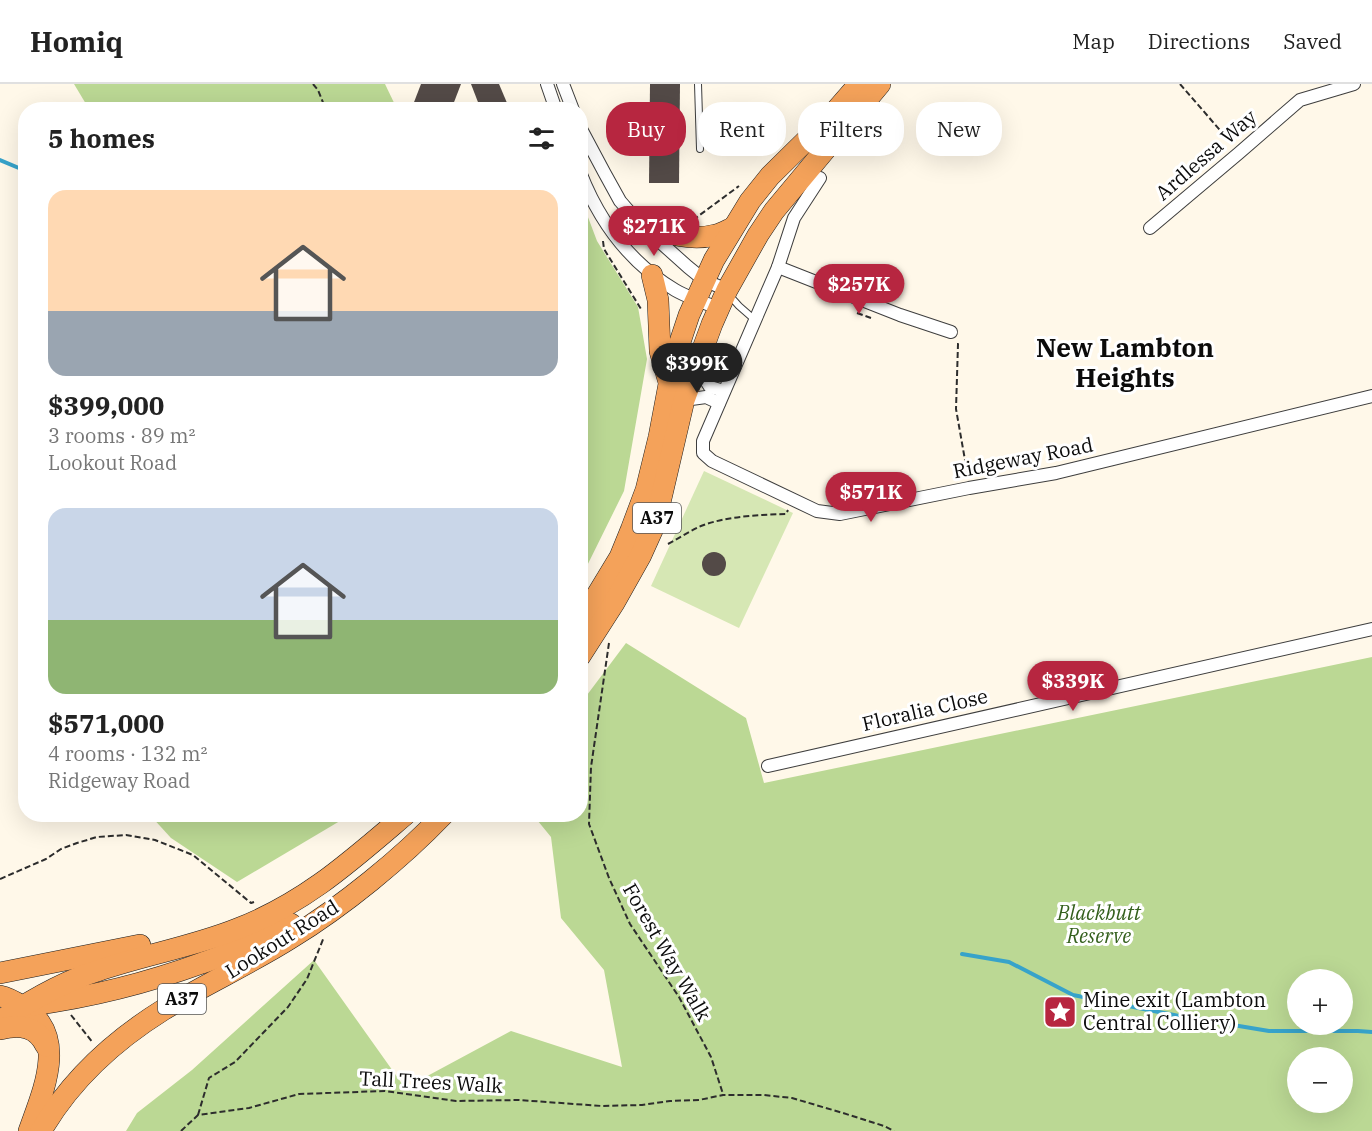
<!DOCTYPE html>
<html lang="en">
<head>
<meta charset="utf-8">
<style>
	:root { --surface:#fff; --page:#f2f2f2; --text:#222; --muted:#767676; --line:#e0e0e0; --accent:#b72640 }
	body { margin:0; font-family:"IBM Plex Serif",serif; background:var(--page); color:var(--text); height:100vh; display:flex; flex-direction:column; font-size:22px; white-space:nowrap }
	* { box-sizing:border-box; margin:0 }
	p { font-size:20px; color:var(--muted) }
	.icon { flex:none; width:33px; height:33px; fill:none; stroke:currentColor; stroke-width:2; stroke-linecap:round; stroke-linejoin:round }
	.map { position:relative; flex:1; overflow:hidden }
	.sheet { position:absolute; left:18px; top:18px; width:570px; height:720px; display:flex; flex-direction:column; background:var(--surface); border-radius:24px; box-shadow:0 6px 24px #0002 }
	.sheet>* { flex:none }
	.top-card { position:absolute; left:606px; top:18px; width:570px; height:54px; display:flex; gap:12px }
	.tools { position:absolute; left:1287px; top:885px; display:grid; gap:12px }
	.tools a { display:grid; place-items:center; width:66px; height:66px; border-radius:50%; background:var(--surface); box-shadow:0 6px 24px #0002; font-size:30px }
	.price { position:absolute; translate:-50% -51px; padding:0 14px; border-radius:21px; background:var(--accent); color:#fff; font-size:20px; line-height:39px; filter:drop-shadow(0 2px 3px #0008) }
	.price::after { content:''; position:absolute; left:50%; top:36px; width:18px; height:14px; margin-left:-9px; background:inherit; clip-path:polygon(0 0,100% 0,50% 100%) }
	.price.selected { background:#222; color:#fff }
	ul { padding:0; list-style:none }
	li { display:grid; align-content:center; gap:12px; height:318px; padding:0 30px }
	li span { display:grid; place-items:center; height:186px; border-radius:18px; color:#555 }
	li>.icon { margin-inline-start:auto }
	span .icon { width:108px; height:108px; fill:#fffc; stroke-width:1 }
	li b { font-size:26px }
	h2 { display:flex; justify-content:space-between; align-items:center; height:72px; padding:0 30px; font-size:26px }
	.chip { padding:0 21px; border-radius:24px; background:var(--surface); box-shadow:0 6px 24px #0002; font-size:21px; line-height:54px }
	.chip.selected { background:var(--accent); color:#fff }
	header { display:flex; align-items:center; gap:36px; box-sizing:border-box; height:84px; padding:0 30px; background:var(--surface); border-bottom:2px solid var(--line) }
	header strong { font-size:28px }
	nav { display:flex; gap:33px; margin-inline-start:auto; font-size:21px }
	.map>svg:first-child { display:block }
	.green { fill:#d6e7b4 }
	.forest { fill:#bbd894; fill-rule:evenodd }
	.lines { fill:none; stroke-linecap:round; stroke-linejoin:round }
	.stream { stroke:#37a3ca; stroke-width:4 }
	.building { fill:#534a47 }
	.service-casing { stroke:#3e3e3e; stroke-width:8 }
	.minor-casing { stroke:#3e3e3e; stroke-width:14 }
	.trunk-casing { stroke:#1c1c1c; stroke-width:22 }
	.path { stroke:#2d2d2d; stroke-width:2; stroke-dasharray:6 3; stroke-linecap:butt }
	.service { stroke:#fff; stroke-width:6 }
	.minor { stroke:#fff; stroke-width:12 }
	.trunk { stroke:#f4a25a; stroke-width:21 }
	.labels { text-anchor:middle; stroke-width:6; stroke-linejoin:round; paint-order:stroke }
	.shield { fill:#fff; stroke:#545454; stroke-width:1.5 }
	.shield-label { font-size:18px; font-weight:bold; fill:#0b0b0b }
	.street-label { font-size:20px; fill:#0b0b0b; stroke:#fff }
	.park-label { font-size:20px; font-style:italic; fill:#34601d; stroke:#fff }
	.poi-label { font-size:20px; fill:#0b0b0b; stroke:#fff; text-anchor:start }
	.district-label { font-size:26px; font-weight:bold; fill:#0b0b0b; stroke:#fff }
</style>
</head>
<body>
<header>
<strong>Homiq</strong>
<nav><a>Map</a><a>Directions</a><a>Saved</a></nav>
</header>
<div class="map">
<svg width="1372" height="1047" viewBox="0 0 1372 1047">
	<rect width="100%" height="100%" fill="#fff8e9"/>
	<polygon class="green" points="704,387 793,429 739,544 651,502"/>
	<g class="forest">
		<polygon points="74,0 385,0 397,25 89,25"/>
		<polygon points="580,112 597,157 638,223 647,275 624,407 581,494"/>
		<path d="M 626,559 L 746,634 L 764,699 L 1372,573 L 1372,1047 L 126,1047 L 137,1029 L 192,986 L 314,876 L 405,1004 L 511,947 L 622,983 L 604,886 L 561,834 L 551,753 L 533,731 L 580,730 L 581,619 ZM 1298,896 L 1342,896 L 1342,940 L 1298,940 ZM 1298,974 L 1342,974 L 1342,1018 L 1298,1018 Z"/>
		<polygon points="150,731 350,731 237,798 171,754"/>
	</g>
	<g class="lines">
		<g class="stream">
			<polyline points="0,76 26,87"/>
			<polyline points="962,870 1009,878 1073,911 1179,932 1269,947 1358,947 1372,948"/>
		</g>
	</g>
	<g class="building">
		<polygon points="421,0 461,0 451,26 411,26"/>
		<polygon points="471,0 499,0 510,26 481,26"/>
		<polygon points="650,0 680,0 679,99 649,99"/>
		<circle cx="714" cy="480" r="12"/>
	</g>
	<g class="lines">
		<defs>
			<g id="service">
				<polyline points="698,0 700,65"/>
				<polyline points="730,212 739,222 755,236"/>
			</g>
			<g id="minor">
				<polyline points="547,0 556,26"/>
				<polyline points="563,0 573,26"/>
				<polyline points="580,43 604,88 620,117 640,140 688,183 704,196 727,206"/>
				<path d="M 580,88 C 599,137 630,179 675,206 C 689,214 704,219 719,224"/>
				<polyline points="820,94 794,134 778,183 703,357 703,369 712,377 817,427 840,430 969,404 1056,389 1372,312"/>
				<polyline points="1150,144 1239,69 1300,16 1354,0"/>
				<polyline points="778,183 900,231 951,248"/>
				<polyline points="696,281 710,303 724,307"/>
				<polyline points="684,316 706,313 719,319"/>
				<polyline points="768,682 1372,545"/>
			</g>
			<g id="trunk">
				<path d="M 640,140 C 664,148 689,158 715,151 C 721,150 726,147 732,144"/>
				<polyline points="652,191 658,216 660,267 668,295"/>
				<polyline points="580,539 620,473 631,446 646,406 659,353 673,279 689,231 714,176 750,117 770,92 832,31 859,0"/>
				<polyline points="580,572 614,519 641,471 655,440 684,316 712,240 727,206 758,151 774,127 880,0"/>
				<polyline points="0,889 140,861"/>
				<path d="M 0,912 C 10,914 17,919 25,924 C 68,954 43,1007 29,1047"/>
				<path d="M 33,921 C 91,913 147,899 202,879 C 233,869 262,854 291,840"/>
				<path d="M 0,937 C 31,916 62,898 97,887 C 143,871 192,863 237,845 C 305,819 351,777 406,730"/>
				<path d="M 0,945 C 20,940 37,942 46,962"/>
				<path d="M 41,1047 C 70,997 115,956 163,926 C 205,900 250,880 291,854 C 343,822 401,775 444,730"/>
			</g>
		</defs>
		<use href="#service" class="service-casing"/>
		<use href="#minor" class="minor-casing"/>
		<use href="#trunk" class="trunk-casing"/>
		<g class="path">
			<polyline points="313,0 318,6 326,26"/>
			<polyline points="1180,0 1232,60"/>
			<polyline points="693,136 739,102"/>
			<polyline points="603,157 604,165 641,225"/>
			<polyline points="857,229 871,234"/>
			<polyline points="957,260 958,260 956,325 968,393"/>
			<path d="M 668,460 C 679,454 690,447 701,442 C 727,432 759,431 786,430 L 788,426"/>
			<polyline points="609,559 591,683 589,740 609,794 630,840 679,913 711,973 723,1010"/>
			<polyline points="0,795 46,775 61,765 77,759 97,753 126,751 155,756 193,771 251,819 254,818"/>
			<polyline points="71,931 93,959"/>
			<polyline points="198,1031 209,994 235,978 288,923 307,895 324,853"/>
			<polyline points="181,1047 198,1031 249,1024 299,1010 385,1007 456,1017 519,1016 602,1022 642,1021 670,1017 699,1016 723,1011 764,1011 792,1014 843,1029 884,1042 894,1047"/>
		</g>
		<use href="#service" class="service"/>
		<use href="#minor" class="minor"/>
		<use href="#trunk" class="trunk"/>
	</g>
	<defs>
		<symbol id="sight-square" viewBox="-11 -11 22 22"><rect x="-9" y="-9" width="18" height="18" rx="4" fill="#b72640" stroke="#fff"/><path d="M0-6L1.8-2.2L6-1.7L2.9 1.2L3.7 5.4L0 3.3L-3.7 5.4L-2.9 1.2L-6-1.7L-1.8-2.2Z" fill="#fff"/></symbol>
	</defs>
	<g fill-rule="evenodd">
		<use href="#sight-square" x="1041" y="909" width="38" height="38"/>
	</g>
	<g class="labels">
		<g class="shield">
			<rect x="633" y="419" width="48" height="30" rx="4.5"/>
			<rect x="158" y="900" width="48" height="30" rx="4.5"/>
		</g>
		<g class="shield-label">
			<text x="657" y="440">A37</text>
			<text x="182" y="921">A37</text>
		</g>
		<g class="street-label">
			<text transform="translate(1206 71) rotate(-41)" y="7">Ardlessa Way</text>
			<text transform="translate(1023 374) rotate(-11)" y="7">Ridgeway Road</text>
			<text transform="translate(925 626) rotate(-13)" y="7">Floralia Close</text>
			<text transform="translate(282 855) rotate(-32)" y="7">Lookout Road</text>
			<text transform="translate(667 868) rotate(60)" y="7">Forest Way Walk</text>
			<text transform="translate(431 998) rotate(3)" y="7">Tall Trees Walk</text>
		</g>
		<g class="park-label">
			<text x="1099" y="836">Blackbutt<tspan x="1099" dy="23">Reserve</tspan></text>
		</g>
		<g class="poi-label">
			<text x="1083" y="923">Mine exit (Lambton<tspan x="1083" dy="23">Central Colliery)</tspan></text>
		</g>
		<g class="district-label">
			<text x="1125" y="273">New Lambton<tspan x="1125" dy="30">Heights</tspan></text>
		</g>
	</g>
</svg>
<div class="tools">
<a>+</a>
<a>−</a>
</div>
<b class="price" style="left:654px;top:173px">$271K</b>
<b class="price" style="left:859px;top:231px">$257K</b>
<b class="price selected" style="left:697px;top:310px">$399K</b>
<b class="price" style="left:871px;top:439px">$571K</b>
<b class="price" style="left:1073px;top:628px">$339K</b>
<div class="top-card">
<a class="chip selected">Buy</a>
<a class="chip">Rent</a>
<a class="chip">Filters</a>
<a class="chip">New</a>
</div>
<section class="sheet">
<h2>5 homes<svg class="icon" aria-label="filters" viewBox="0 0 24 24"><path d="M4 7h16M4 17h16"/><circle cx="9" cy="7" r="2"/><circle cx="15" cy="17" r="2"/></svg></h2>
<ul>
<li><span style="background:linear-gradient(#ffd9b3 65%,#9aa5b1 0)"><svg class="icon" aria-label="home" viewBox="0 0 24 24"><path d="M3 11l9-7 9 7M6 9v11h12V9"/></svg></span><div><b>$399,000</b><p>3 rooms · 89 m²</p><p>Lookout Road</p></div></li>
<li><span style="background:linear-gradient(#c9d6e8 60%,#8fb573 0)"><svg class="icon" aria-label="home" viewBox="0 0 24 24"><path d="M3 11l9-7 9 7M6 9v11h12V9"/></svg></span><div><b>$571,000</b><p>4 rooms · 132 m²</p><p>Ridgeway Road</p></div></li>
</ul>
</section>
</div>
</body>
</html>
